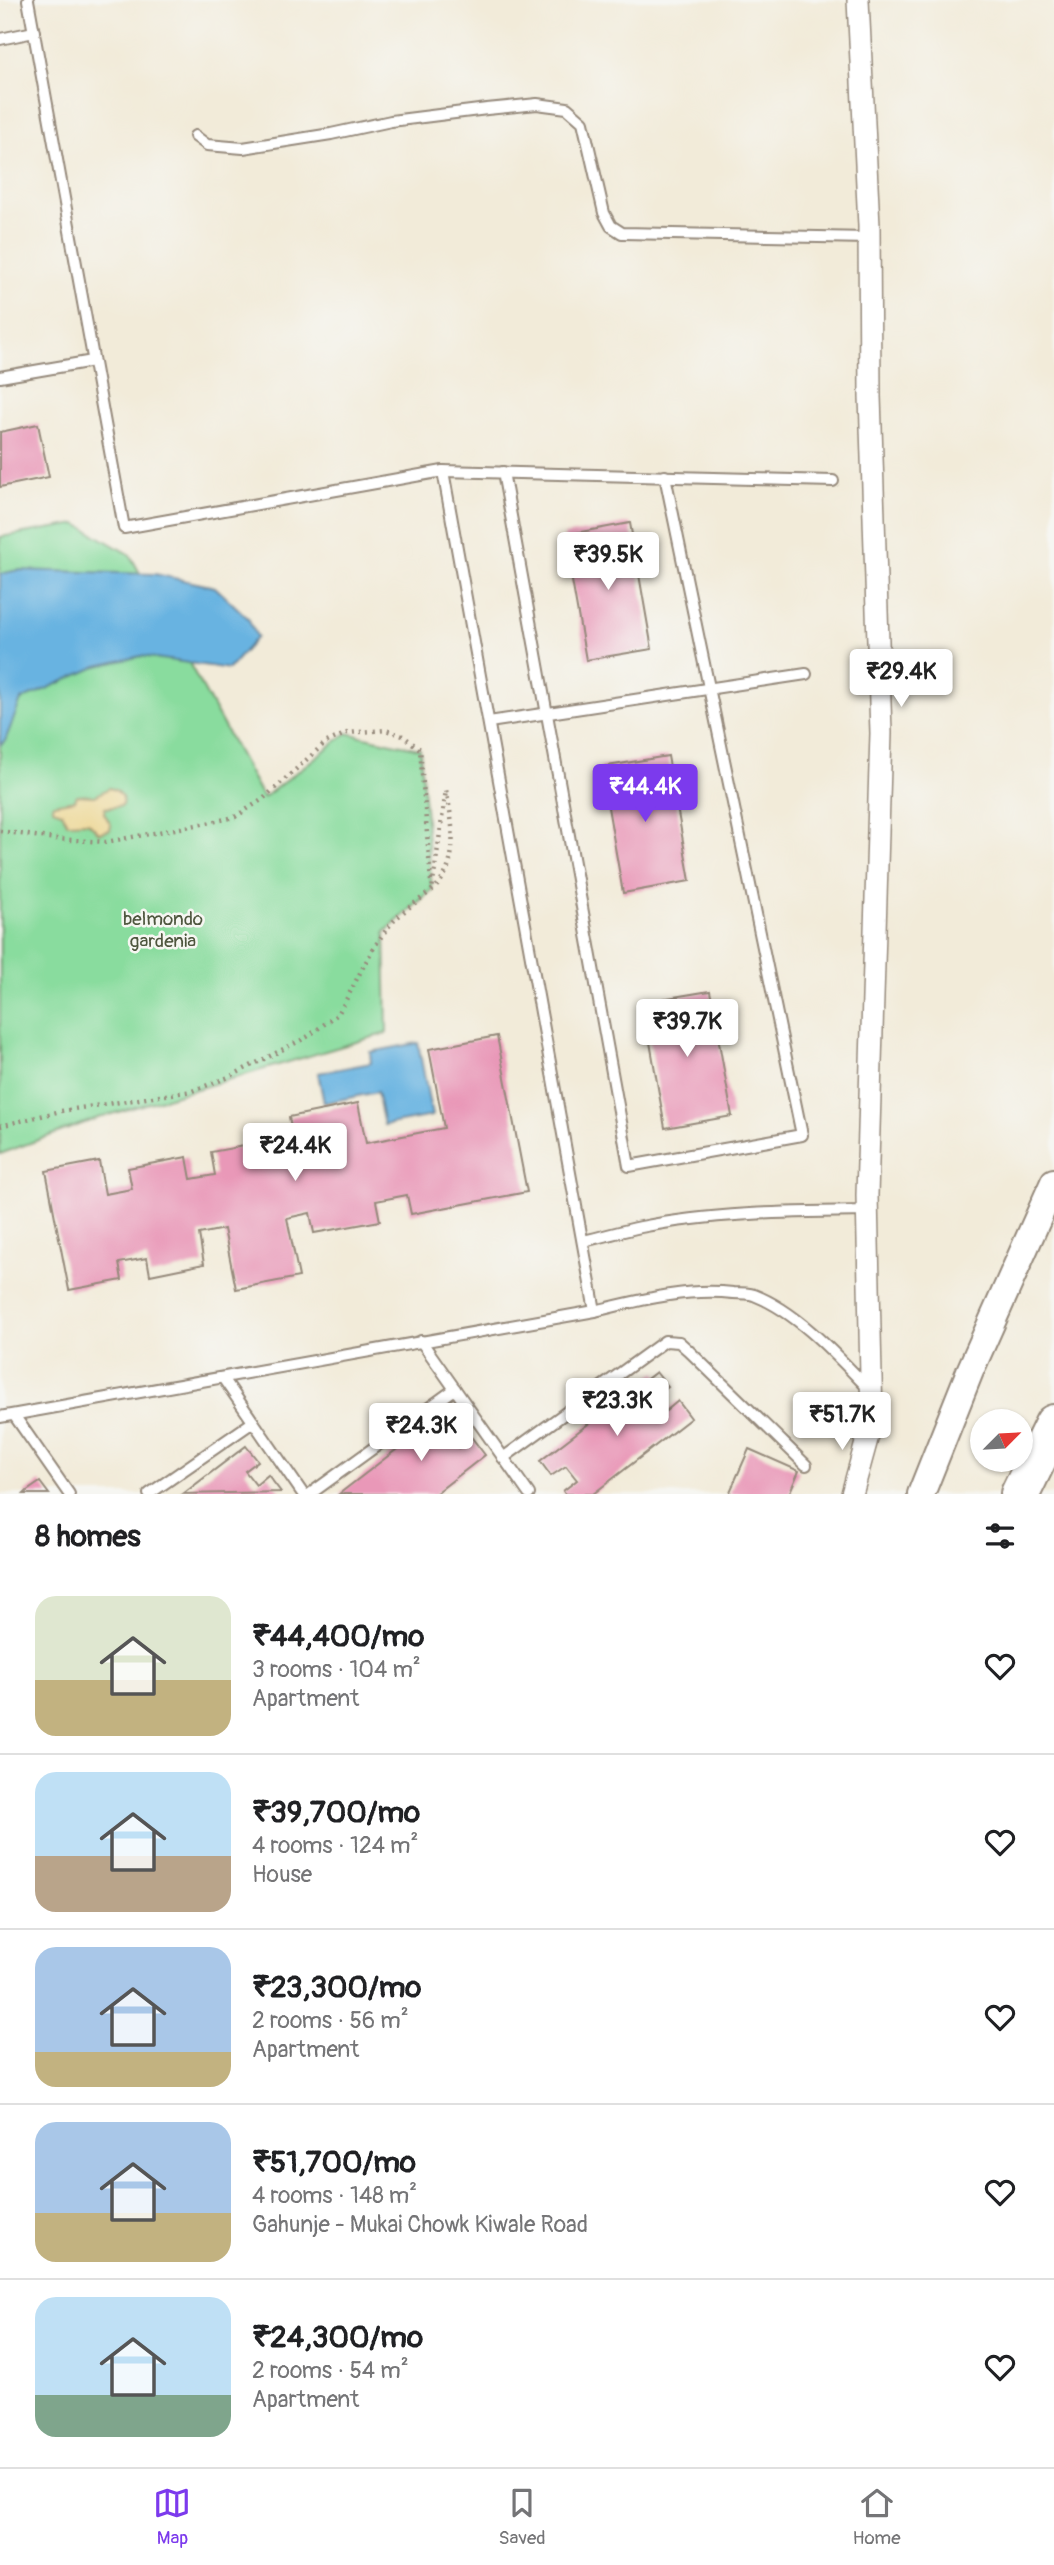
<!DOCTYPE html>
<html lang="en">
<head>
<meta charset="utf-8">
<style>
	:root { --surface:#fff; --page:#f6f6f6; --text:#202124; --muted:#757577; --line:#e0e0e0; --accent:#7c3aed }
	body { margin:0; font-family:Pangolin,sans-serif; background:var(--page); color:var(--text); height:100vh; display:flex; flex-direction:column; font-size:26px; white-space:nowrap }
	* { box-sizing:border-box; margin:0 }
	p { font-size:23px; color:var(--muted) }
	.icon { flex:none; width:38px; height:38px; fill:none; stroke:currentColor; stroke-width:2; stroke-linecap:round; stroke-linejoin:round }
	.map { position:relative; height:1494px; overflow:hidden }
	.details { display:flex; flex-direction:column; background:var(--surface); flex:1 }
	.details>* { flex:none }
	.needle { width:46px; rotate:66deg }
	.fabs { position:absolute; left:970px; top:1409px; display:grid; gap:14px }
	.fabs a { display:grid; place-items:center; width:63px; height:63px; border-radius:50%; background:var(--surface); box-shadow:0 2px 5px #0004; font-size:35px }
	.price { position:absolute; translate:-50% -60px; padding:0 16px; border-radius:7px; background:#fff; color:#222; font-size:23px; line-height:46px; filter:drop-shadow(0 2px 4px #0008) }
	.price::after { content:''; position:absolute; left:50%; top:42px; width:21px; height:16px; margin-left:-10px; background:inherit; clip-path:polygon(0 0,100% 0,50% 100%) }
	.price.current { background:var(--accent); color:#fff }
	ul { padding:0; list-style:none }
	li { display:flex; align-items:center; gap:21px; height:175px; padding:0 35px }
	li+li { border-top:2px solid var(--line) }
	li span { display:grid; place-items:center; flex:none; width:196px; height:140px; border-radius:21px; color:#555 }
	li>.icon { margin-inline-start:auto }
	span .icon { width:84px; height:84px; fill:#fffc; stroke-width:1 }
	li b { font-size:30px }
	h2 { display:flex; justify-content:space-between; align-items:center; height:84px; padding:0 35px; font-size:30px }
	.menu { display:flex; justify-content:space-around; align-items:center; height:98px; border-top:2px solid var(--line); background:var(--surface); font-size:19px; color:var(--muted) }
	.menu a { display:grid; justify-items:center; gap:4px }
	.menu .current { color:var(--accent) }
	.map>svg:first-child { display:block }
	.green { fill:#89dc9e; stroke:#62835e; stroke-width:2 }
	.sand { fill:#eeda9e; stroke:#94825e; stroke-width:2 }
	.water { fill:#68b3e1; stroke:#526e80; stroke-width:2 }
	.building { fill:#e998b8 }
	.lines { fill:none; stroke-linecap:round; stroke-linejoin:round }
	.service-casing { stroke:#968a7c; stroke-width:14 }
	.minor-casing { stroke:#968a7c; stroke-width:24 }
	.tertiary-casing { stroke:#968a7c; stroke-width:30 }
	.motorway-casing { stroke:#968a7c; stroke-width:42 }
	.path { stroke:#968a7c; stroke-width:4.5; stroke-dasharray:2 5; stroke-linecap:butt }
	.service { stroke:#fff; stroke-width:10 }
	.minor { stroke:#fff; stroke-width:21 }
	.tertiary { stroke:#fff; stroke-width:26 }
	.motorway { stroke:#fff; stroke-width:38 }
	.labels { text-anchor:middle; stroke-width:5; stroke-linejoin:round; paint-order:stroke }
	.park-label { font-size:19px; fill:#4e563e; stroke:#f6f6f2 }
</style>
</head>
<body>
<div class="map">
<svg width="1054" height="1494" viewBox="0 0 1054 1494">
	<rect width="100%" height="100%" fill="#f6f6f2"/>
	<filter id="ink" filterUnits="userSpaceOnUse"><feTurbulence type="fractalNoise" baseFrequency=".0143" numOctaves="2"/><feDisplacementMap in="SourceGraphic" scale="14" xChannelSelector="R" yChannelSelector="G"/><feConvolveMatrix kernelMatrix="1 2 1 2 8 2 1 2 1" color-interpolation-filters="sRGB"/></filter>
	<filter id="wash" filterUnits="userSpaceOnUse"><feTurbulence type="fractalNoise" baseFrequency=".00686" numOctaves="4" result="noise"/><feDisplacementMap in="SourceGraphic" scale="28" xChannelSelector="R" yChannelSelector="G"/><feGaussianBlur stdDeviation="1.57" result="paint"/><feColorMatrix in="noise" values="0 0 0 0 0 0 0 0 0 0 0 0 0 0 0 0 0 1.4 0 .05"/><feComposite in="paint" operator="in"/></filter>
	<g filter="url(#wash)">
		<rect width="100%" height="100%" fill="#f2ebd9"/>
		<polygon class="green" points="77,524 130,555 263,798 347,733 420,749 432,890 385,932 387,1033 98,1118 0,1154 0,537"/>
		<path class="sand" d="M 109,788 C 119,790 124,796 122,806 L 105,808 L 104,813 L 111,825 L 110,830 L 99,833 L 88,822 L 67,823 L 62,812 L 53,809 L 53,804 L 75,800 L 77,795 L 95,796 Z"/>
		<g class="water">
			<polygon points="18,570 155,574 215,587 248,618 257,637 229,669 141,656 98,666 21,700 5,741 0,745 0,574"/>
			<polygon points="418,1043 432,1116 384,1125 377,1092 324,1103 318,1073 371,1063 370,1052"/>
		</g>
		<g id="blocks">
			<g class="building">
				<polygon points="38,424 49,477 0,487 0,432"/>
				<polygon points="630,523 652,649 586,660 564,535"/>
				<polygon points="668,756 690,881 623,893 601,767"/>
				<polygon points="710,991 732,1116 665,1128 643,1002"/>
				<polygon points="497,1036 527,1192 411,1214 407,1195 376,1201 380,1221 314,1233 310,1213 287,1218 299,1277 236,1289 224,1229 199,1234 204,1264 150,1275 147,1258 119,1263 122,1280 69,1290 46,1171 99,1161 105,1194 132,1189 128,1168 187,1157 191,1179 215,1175 211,1152 271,1141 274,1158 296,1154 289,1117 358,1103 366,1143 444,1128 429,1049"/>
				<polygon points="656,1372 668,1387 655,1397 666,1411 678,1401 691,1418 593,1494 565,1494 563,1491 577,1480 566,1466 551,1476 540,1461"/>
				<polygon points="449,1409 461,1424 448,1434 459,1448 472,1438 485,1455 435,1494 339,1494"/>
				<polygon points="246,1446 258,1461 245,1471 256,1485 268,1475 281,1492 183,1494"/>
				<polygon points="749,1449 799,1471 789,1494 729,1494"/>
				<polygon points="40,1482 49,1494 24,1494 27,1491"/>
			</g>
		</g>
	</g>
	<g filter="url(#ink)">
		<use href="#blocks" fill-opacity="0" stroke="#968a7c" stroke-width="2"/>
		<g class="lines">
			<defs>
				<g id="service">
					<polyline points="28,0 124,528 443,471 595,1311"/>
					<polyline points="0,39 34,32"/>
					<polyline points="195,136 207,145 243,148 331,134 391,121 487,109 537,104 567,108 583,122 604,213 611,226 622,233 869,238"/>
					<polyline points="0,377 93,361"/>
					<polyline points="443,471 833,481"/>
					<polyline points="503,472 629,1166 802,1135 665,476"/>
					<polyline points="489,722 806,674"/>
					<path d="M 583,1241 C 602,1237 621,1231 641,1227 C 715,1212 792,1212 867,1211"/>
					<polyline points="421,1341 529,1494"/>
					<polyline points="223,1378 303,1494"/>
					<polyline points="14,1415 69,1494"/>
					<path d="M 0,1417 L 595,1311 C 641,1300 685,1288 733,1293 C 739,1293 748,1293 754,1295 C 798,1312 838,1357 870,1390"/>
					<polyline points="503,1458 665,1341 679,1342 688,1350 806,1465"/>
					<polyline points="149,1494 253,1422"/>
					<polyline points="310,1494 455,1389"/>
				</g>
				<polyline id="minor" points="852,1494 872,1421 867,1195 881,733 870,396 869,226 858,0"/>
				<polyline id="tertiary" points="921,1494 970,1371 1054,1182"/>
				<polyline id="motorway" points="1020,1494 1054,1424"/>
			</defs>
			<use href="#service" class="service-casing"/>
			<use href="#minor" class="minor-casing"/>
			<use href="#tertiary" class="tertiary-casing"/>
			<use href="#motorway" class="motorway-casing"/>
			<g class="path">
				<polyline points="0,831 56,839 106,842 207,823 235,817 263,799 325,743 347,733 386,730 403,736 420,749 431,882"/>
				<path d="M 0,1126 L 61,1111 L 192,1091 L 229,1077 L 307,1037 L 338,1014 C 354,987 367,955 386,930 C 399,913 414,904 431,891 C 461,868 453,822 446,790 L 432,890"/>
			</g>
			<use href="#service" class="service"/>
			<use href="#minor" class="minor"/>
			<use href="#tertiary" class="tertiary"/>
			<use href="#motorway" class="motorway"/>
		</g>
	</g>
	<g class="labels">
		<g class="park-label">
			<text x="163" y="925">belmondo<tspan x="163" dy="22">gardenia</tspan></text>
		</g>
	</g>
</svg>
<div class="fabs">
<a><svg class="needle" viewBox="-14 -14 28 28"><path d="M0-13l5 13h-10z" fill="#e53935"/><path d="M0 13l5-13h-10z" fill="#757577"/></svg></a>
</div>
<b class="price" style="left:608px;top:592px">₹39.5K</b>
<b class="price" style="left:901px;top:709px">₹29.4K</b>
<b class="price current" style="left:645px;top:824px">₹44.4K</b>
<b class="price" style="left:687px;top:1059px">₹39.7K</b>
<b class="price" style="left:295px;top:1183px">₹24.4K</b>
<b class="price" style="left:617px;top:1438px">₹23.3K</b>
<b class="price" style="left:842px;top:1452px">₹51.7K</b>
<b class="price" style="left:421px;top:1463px">₹24.3K</b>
</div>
<section class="details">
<h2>8 homes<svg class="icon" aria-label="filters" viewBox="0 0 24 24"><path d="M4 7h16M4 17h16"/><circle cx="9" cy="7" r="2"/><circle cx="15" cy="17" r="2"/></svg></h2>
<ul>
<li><span style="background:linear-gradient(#dfe7d0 60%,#c2b280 0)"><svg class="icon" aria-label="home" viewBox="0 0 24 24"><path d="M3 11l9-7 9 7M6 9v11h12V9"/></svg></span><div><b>₹44,400/mo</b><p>3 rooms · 104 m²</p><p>Apartment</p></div><svg class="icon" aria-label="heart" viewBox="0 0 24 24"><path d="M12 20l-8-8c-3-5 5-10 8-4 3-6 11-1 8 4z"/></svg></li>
<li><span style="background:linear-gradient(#bfe0f5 60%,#b9a48a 0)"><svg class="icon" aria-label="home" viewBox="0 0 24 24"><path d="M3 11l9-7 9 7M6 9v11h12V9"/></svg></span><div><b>₹39,700/mo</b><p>4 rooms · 124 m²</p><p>House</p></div><svg class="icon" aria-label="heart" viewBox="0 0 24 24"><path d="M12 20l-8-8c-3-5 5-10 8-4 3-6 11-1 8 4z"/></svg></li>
<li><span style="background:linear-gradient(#a9c7e8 75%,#c2b280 0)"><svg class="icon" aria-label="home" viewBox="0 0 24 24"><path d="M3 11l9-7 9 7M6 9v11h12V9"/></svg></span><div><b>₹23,300/mo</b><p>2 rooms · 56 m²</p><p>Apartment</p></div><svg class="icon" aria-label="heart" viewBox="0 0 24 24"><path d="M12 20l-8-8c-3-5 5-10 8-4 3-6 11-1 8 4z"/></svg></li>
<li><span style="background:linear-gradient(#a9c7e8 65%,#c2b280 0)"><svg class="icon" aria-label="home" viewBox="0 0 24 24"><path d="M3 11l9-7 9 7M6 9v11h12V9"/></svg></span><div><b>₹51,700/mo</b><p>4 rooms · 148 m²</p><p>Gahunje - Mukai Chowk Kiwale Road</p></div><svg class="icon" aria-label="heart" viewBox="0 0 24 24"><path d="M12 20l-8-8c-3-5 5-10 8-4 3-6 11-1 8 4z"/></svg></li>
<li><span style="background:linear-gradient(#bfe0f5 70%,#7fa58c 0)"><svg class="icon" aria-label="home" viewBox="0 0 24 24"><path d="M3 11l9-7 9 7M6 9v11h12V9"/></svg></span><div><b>₹24,300/mo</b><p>2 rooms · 54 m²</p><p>Apartment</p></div><svg class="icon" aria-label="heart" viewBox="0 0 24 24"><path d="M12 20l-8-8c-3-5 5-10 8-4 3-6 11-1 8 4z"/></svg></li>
</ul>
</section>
<nav class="menu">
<a class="current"><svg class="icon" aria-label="map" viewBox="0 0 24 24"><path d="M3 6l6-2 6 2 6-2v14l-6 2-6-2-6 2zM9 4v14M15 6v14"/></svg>Map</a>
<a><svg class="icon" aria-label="saved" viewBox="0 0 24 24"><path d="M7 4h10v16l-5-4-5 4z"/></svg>Saved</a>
<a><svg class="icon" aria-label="home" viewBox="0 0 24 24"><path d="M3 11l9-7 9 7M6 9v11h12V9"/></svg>Home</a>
</nav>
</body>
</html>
